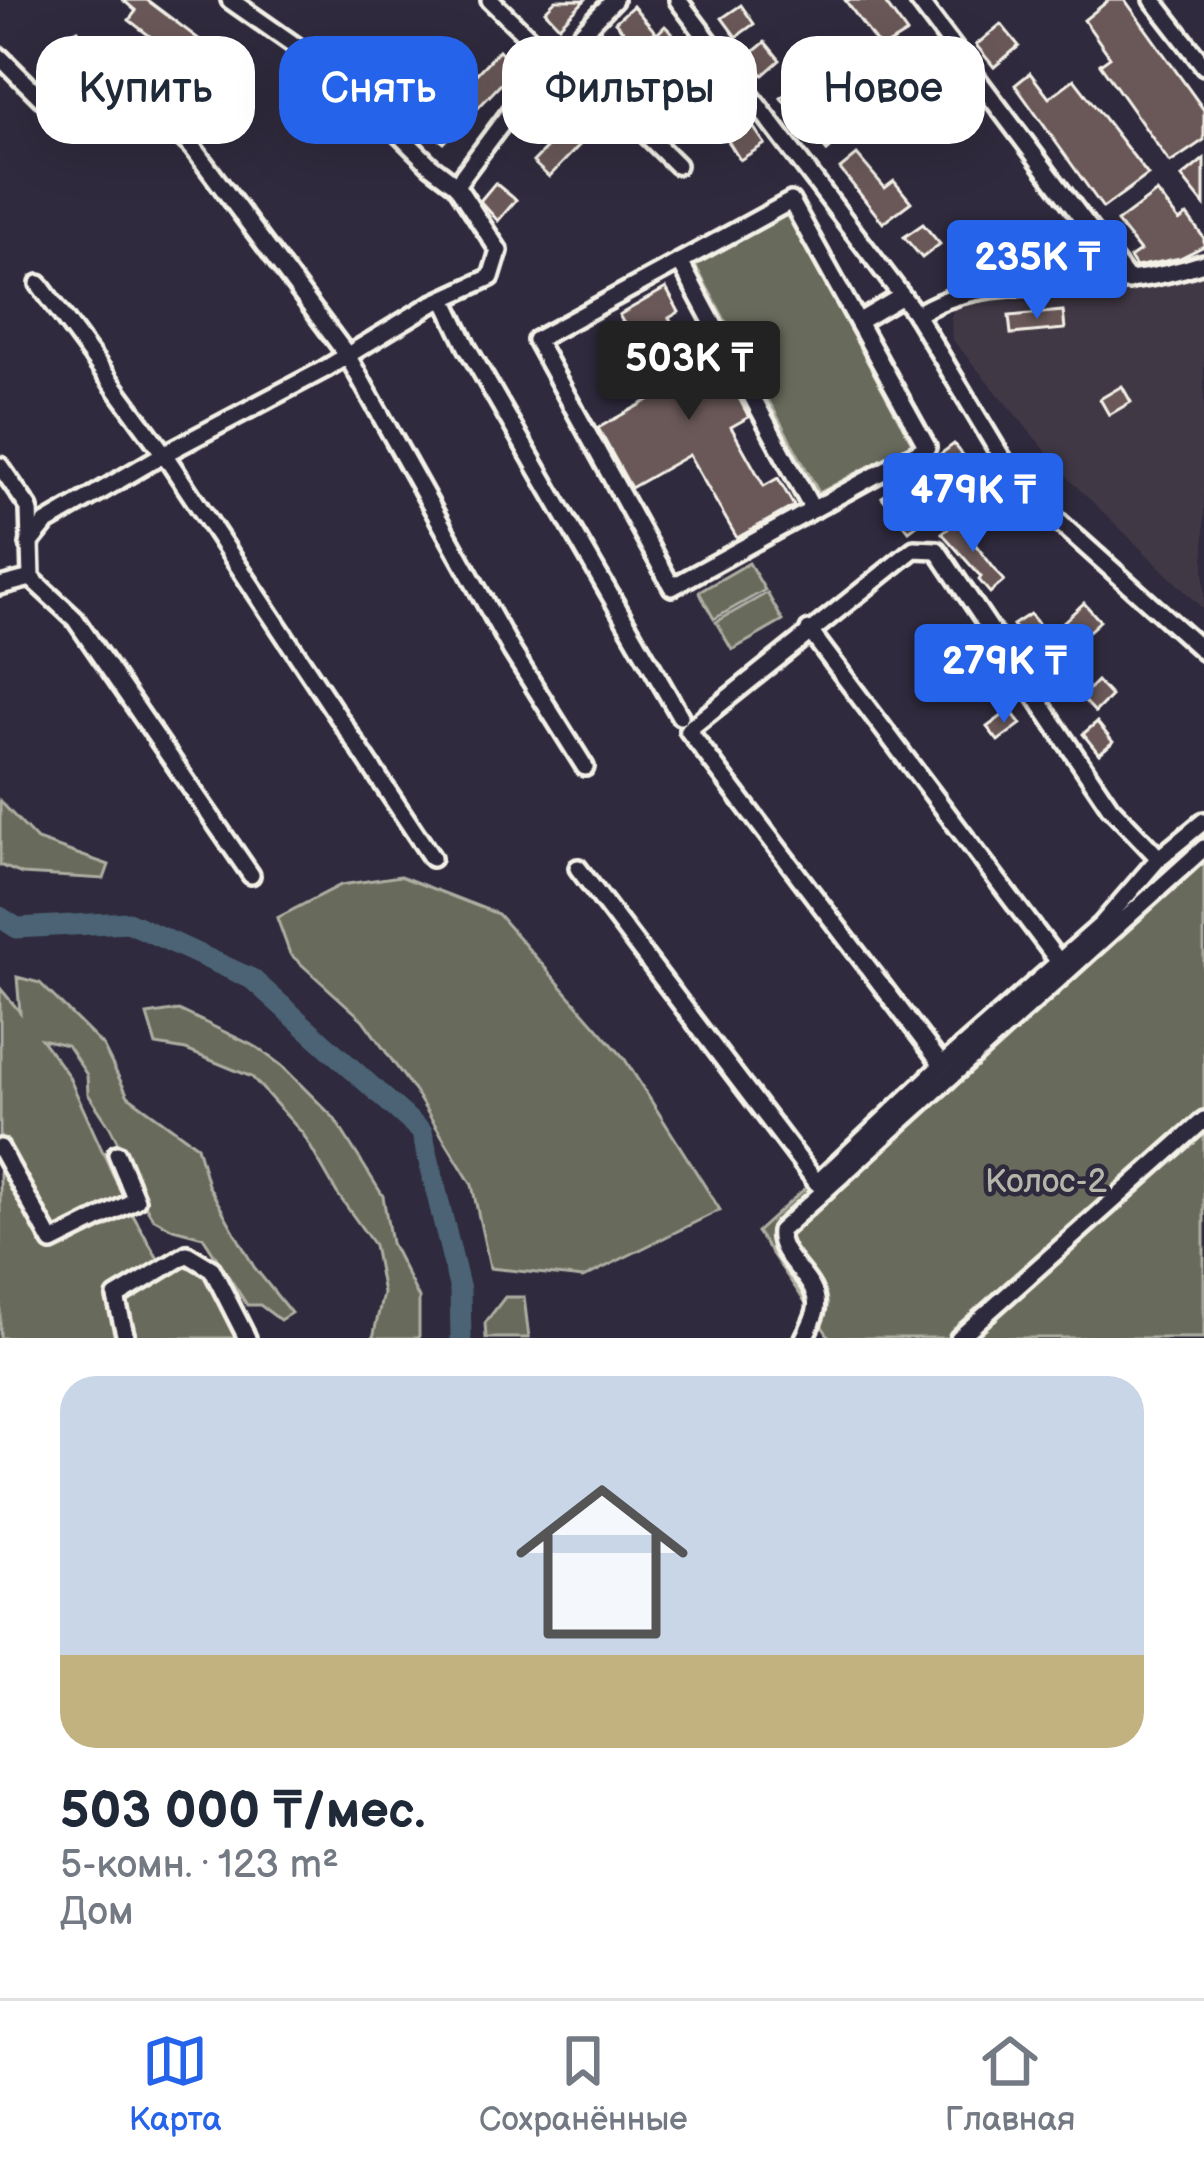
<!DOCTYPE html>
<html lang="ru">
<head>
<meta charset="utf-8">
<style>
	:root { --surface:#fff; --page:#f6f6f7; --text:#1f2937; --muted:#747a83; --line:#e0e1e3; --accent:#2563eb }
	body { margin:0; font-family:"Balsamiq Sans",sans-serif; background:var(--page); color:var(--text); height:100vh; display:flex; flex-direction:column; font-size:45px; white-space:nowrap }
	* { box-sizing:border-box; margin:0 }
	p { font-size:39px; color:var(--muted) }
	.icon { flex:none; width:66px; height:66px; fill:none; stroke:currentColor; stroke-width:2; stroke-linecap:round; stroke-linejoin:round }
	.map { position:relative; height:1338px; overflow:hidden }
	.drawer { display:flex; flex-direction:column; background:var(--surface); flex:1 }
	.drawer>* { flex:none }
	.hud { position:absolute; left:36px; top:36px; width:1134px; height:108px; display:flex; gap:24px }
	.price { position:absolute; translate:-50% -102px; padding:0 27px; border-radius:12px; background:var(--accent); color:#fff; font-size:39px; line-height:78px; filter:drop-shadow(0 3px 6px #0008) }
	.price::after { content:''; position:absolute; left:50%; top:72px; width:36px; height:27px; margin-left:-18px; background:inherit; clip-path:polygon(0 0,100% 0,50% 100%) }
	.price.current { background:#222; color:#fff }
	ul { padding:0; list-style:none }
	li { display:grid; align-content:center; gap:24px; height:636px; padding:0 60px }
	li+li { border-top:3px solid var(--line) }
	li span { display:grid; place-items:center; height:372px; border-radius:36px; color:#555 }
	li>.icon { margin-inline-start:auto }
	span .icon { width:216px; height:216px; fill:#fffc; stroke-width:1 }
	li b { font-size:51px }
	.chip { padding:0 42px; border-radius:36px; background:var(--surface); box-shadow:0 12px 48px #0002; font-size:42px; line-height:108px }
	.chip.current { background:var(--accent); color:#fff }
	.menu { display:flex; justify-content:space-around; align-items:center; height:168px; border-top:3px solid var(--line); background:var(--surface); font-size:33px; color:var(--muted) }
	.menu a { display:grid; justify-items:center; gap:6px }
	.menu .current { color:var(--accent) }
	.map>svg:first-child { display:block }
	.built { fill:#413845 }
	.green { fill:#686b5c; stroke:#aeaea2; stroke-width:3 }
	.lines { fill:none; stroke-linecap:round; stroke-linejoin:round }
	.river { stroke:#4b6475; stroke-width:21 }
	.building { fill:#6b5959; stroke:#f4f1e8; stroke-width:3 }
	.minor-casing { stroke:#f4f1e8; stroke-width:24 }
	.minor { stroke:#2f2a3d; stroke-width:15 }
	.labels { text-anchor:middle; stroke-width:9; stroke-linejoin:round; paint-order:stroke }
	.park-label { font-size:33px; fill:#b5b5a9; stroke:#2f2a3d }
</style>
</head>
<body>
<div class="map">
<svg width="1204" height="1338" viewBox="0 0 1204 1338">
	<rect width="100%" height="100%" fill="#2f2a3d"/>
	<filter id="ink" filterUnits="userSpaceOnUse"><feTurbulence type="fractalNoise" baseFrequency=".00833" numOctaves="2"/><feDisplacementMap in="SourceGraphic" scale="24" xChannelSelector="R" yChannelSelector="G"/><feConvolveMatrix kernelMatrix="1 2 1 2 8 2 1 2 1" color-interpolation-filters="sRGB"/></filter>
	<g filter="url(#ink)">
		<polygon class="built" points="1204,275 1204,610 1072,482 952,339 951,317 957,299 1049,302 1055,289 1145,285"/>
		<g class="green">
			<polygon points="787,215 912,443 819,493 695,265"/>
			<polygon points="749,563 765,590 714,619 699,592"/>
			<polygon points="767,593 783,621 732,650 716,622"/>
			<polygon points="0,801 37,840 109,865 104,879 22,874 0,865"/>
			<polygon points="1204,827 1204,1338 830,1338 757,1232"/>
			<polygon points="400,876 498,914 624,1058 720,1210 583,1278 490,1268 472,1185 415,1092 363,1020 290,954 277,918 341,885"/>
			<polygon points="17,977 40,983 103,1046 128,1096 197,1146 208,1185 254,1267 291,1313 280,1320 260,1305 247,1305 203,1237 173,1229 153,1218 141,1199 130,1166 110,1127 88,1094 87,1075 67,1045 41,1039 68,1075 125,1201 158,1259 196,1250 242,1338 0,1338 0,988 20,1012"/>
			<polygon points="179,1010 258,1048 282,1066 334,1118 383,1196 391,1243 419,1298 419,1338 373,1338 383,1293 374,1245 337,1193 303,1134 252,1077 186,1050 156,1045 147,1015"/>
			<polygon points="505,1297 524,1297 529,1338 486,1338 485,1323"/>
		</g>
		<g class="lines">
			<polyline class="river" points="0,917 17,928 128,922 252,979 422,1132 460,1290 461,1338"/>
		</g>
		<g class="building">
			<polygon points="123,0 147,0 200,40 182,61 129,20 136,11"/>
			<polygon points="556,0 585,0 559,26 545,11"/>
			<polygon points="845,0 883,0 907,33 881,49"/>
			<polygon points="1109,0 1125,0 1204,110 1204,140 1170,163 1100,64 1110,57 1084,20"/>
			<polygon points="741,5 754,24 736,37 722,18"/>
			<polygon points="633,6 657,34 665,26 687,48 679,56 672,49 652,70 657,75 649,82 643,76 635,85 621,71 641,51 615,22"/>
			<polygon points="1001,24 1019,46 994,67 976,45"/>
			<polygon points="78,30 90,53 66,66 54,42"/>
			<polygon points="765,42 780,60 763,75 747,57"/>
			<polygon points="366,48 387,65 369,86 349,69"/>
			<polygon points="919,49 965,107 939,124 896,65"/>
			<polygon points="499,50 505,56 509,52 521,63 478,108 460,91"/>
			<polygon points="1030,73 1049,98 1074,79 1148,175 1103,208 1015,85"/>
			<polygon points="799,85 813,102 796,116 781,98"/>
			<polygon points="440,105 461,122 444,143 423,126"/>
			<polygon points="578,116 593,131 549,177 533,162"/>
			<polygon points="830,117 844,136 827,151 810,131"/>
			<polygon points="752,125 765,144 740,160 728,141"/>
			<polygon points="857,155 885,188 894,181 911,202 883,223 840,169"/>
			<polygon points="1204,159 1204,205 1182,177"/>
			<polygon points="495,183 516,200 498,221 480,201"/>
			<polygon points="1157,192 1179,221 1187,215 1204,238 1204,246 1180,258 1136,267 1130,258 1140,251 1117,222"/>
			<polygon points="923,224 940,244 922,258 904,237"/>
			<polygon points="1053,227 1074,253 1044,273 1025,248"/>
			<polygon points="666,288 679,312 669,318 700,373 720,362 749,417 731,427 764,486 778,478 794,506 737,538 689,455 631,488 598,428 663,392 619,315"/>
			<polygon points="1063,311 1065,329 1011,334 1009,316"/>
			<polygon points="1122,386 1131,402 1109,415 1100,399"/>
			<polygon points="954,444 981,477 909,531 882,497"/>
			<polygon points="963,517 970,526 964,530 1004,581 990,593 979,580 981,577 942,533"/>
			<polygon points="1084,603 1100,621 1077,642 1061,624"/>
			<polygon points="1030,614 1057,646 1039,661 1013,625"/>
			<polygon points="977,651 988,668 966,683 955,666"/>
			<polygon points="1097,681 1111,696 1095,712 1081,697"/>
			<polygon points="1010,710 1021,724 998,741 987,727"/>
			<polygon points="1097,722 1113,742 1099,754 1083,734"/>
		</g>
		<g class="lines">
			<defs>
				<g id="minor">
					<polyline points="490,0 554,62"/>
					<polyline points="678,0 915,313 1019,486 1204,652"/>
					<polyline points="918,0 1129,281"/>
					<polyline points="1153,0 1204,66"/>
					<polyline points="563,52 677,165"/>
					<polyline points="0,57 41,98"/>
					<polyline points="125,82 193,148 347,355 512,651 585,767"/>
					<polyline points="456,185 526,91 614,0"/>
					<polygon points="791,201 927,447 672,587 536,340"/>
					<polyline points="680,262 813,510"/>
					<polyline points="39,284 164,454 432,858"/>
					<polyline points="444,299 467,347 680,716"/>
					<path d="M 916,315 C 978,274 1060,291 1130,280 C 1154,277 1180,271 1204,263"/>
					<polyline points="858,322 902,296"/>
					<polyline points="0,466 29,508 31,578 75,619 251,875"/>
					<polyline points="29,544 46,523 164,454 325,369 430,305 491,277 499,251 456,185 431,166 343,79 230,0"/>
					<polyline points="0,586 31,578"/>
					<polyline points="809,630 1059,962"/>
					<polyline points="578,868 817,1183 942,1065 688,730 914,549 937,550 1110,807 1159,858"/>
					<polyline points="942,1065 1101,925 1159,858 1204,821"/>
					<polyline points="0,1148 52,1242 136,1200 117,1154"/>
					<polyline points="126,1338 116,1297 187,1254 212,1269 247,1338"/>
					<path d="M 804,1338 C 808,1330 814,1319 816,1310 C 822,1280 776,1259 780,1231 L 1204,848"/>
					<polyline points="959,1338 1204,1120"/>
				</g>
			</defs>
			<use href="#minor" class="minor-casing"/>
			<use href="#minor" class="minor"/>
		</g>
	</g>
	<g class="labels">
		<g class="park-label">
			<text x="1046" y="1192">Колос-2</text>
		</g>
	</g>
</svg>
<b class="price" style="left:1037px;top:322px">235K ₸</b>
<b class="price current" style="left:689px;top:423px">503K ₸</b>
<b class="price" style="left:973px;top:555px">479K ₸</b>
<b class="price" style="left:1004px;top:726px">279K ₸</b>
<div class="hud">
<a class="chip">Купить</a>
<a class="chip current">Снять</a>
<a class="chip">Фильтры</a>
<a class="chip">Новое</a>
</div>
</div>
<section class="drawer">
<ul>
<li><span style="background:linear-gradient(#c9d6e8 75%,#c2b280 0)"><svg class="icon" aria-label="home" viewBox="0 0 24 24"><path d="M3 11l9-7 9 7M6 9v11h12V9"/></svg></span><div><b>503 000 ₸/мес.</b><p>5-комн. · 123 m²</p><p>Дом</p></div></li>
</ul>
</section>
<nav class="menu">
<a class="current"><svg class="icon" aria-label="map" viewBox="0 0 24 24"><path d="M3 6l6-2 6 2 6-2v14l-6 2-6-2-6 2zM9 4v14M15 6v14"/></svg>Карта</a>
<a><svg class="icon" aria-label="saved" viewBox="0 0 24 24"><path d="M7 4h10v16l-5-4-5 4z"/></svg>Сохранённые</a>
<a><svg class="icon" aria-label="home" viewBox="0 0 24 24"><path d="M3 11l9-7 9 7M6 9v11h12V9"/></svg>Главная</a>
</nav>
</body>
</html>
